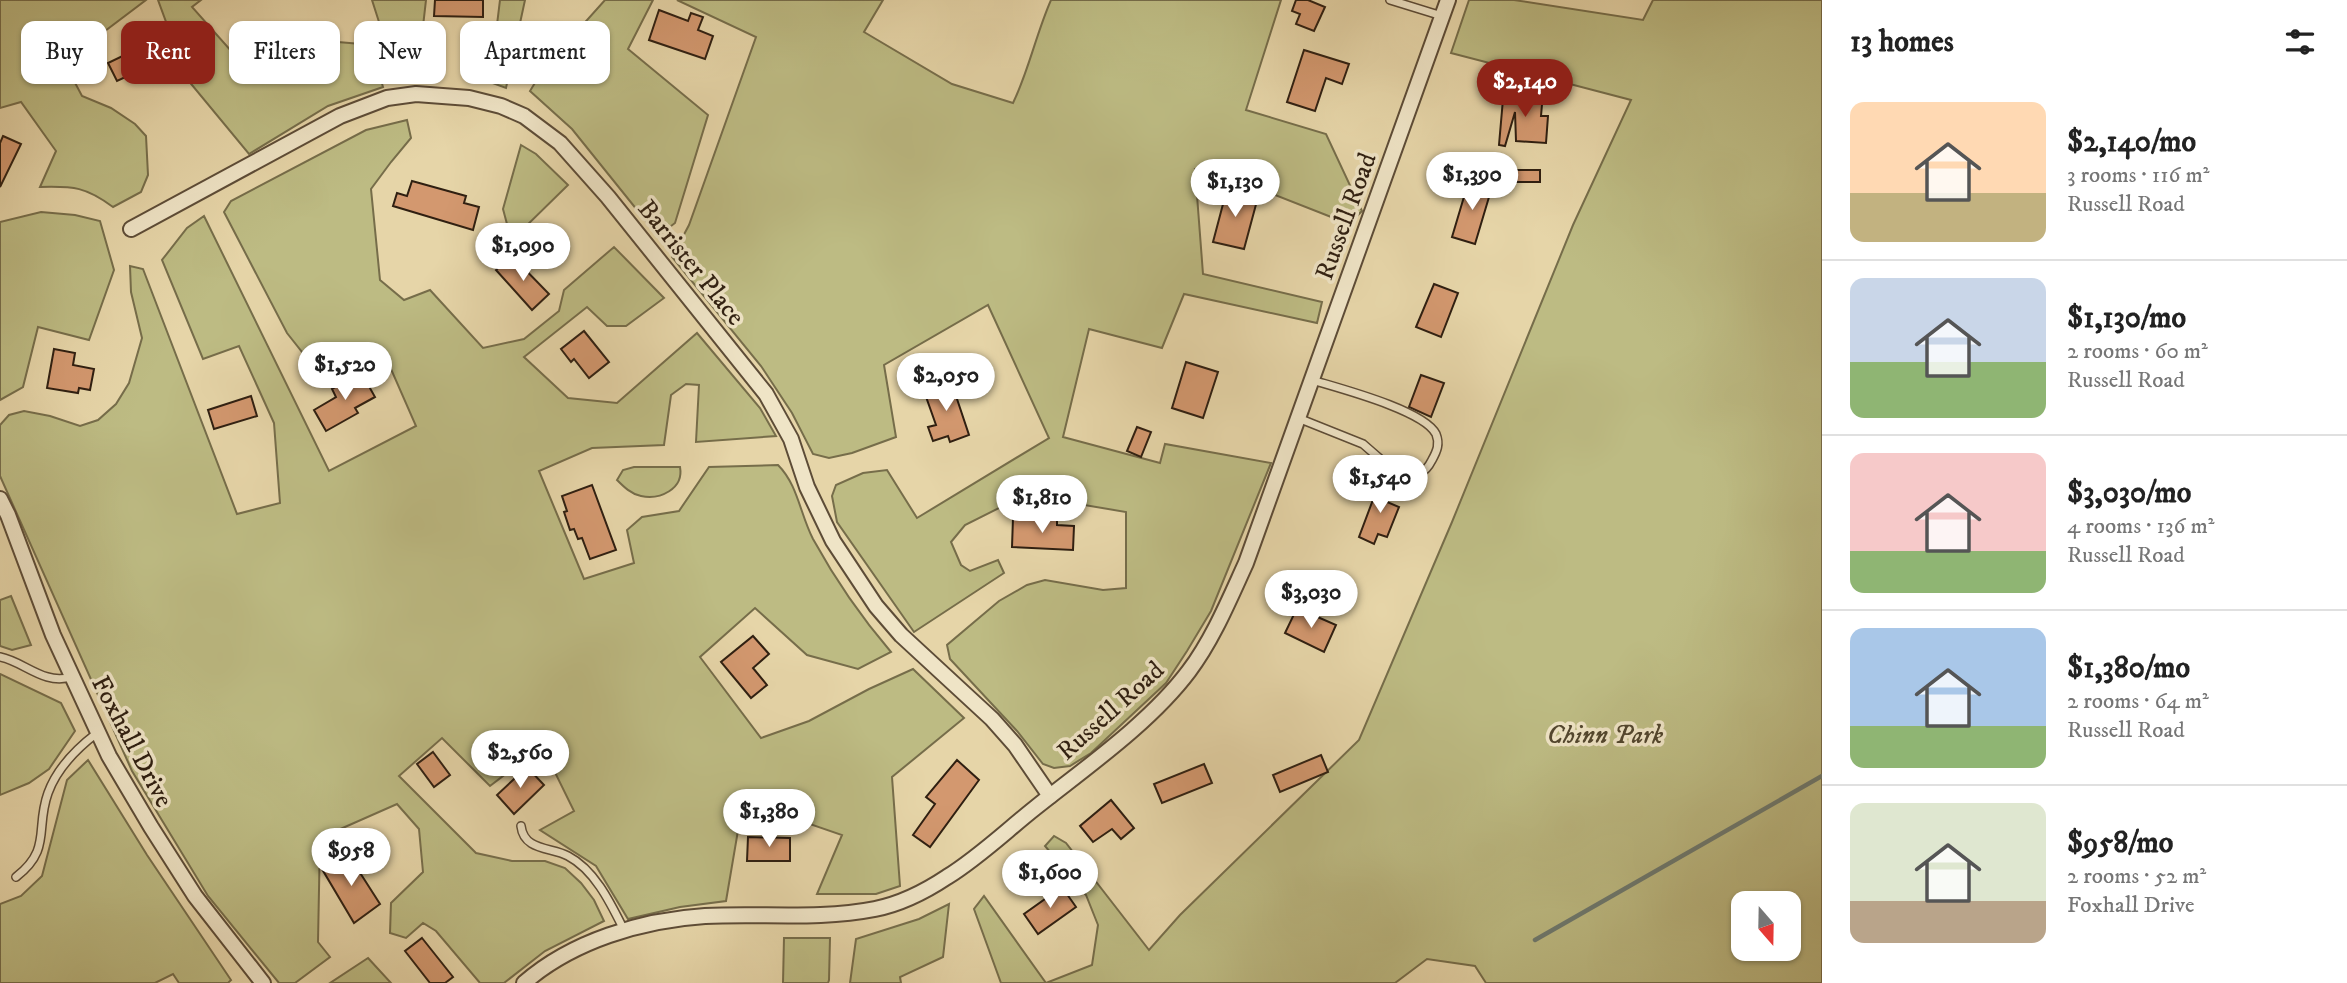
<!DOCTYPE html>
<html lang="en">
<head>
<meta charset="utf-8">
<style>
	:root { --surface:#fff; --page:#f2f2f2; --text:#222; --muted:#767676; --line:#e0e0e0; --accent:#8f2418 }
	body { margin:0; font-family:"IM FELL DW Pica",serif; background:var(--page); color:var(--text); height:100vh; display:flex; flex-direction:column; font-size:26px; white-space:nowrap }
	* { box-sizing:border-box; margin:0 }
	p { font-size:23px; color:var(--muted) }
	.icon { flex:none; width:38px; height:38px; fill:none; stroke:currentColor; stroke-width:2; stroke-linecap:round; stroke-linejoin:round }
	.map { position:relative; flex:1; overflow:hidden }
	.side { display:flex; flex-direction:column; background:var(--surface); width:525px }
	.side>* { flex:none }
	.banner { position:absolute; left:21px; top:21px; width:665px; height:63px; display:flex; gap:14px }
	.needle { width:46px; rotate:160deg }
	.tools { position:absolute; left:1731px; top:891px; display:grid; gap:14px }
	.tools a { display:grid; place-items:center; width:70px; height:70px; border-radius:14px; background:var(--surface); box-shadow:0 2px 5px #0004; font-size:35px }
	.price { position:absolute; translate:-50% -60px; padding:0 16px; border-radius:24px; background:#fff; color:#222; font-size:23px; line-height:46px; filter:drop-shadow(0 2px 4px #0008) }
	.price::after { content:''; position:absolute; left:50%; top:42px; width:21px; height:16px; margin-left:-10px; background:inherit; clip-path:polygon(0 0,100% 0,50% 100%) }
	.price.current { background:var(--accent); color:#fff }
	ul { padding:0; list-style:none }
	li { display:flex; align-items:center; gap:21px; height:175px; padding:0 28px }
	li+li { border-top:2px solid var(--line) }
	li span { display:grid; place-items:center; flex:none; width:196px; height:140px; border-radius:14px; color:#555 }
	li>.icon { margin-inline-start:auto }
	span .icon { width:84px; height:84px; fill:#fffc; stroke-width:1 }
	li b { font-size:30px }
	h2 { display:flex; justify-content:space-between; align-items:center; height:84px; padding:0 28px; font-size:30px }
	.tag { padding:0 24px; border-radius:14px; background:var(--surface); box-shadow:0 2px 5px #0004; font-size:24px; line-height:63px }
	.tag.current { background:var(--accent); color:#fff }
	main { display:flex; flex:1; min-height:0 }
	.map>svg:first-child { display:block }
	.green { fill:#bdbb83; stroke:#766d4a; stroke-width:2; fill-rule:evenodd }
	.lines { fill:none; stroke-linecap:round; stroke-linejoin:round }
	.stream { stroke:#6e7a70; stroke-width:4.5 }
	.building { fill:#d3986f; stroke:#2f1f11; stroke-width:2 }
	.service-casing { stroke:#5d4c37; stroke-width:10 }
	.minor-casing { stroke:#5d4c37; stroke-width:18 }
	.service { stroke:#efe4c6; stroke-width:7 }
	.minor { stroke:#efe4c6; stroke-width:14 }
	.labels { text-anchor:middle; stroke-width:7; stroke-linejoin:round; paint-order:stroke }
	.street-label { font-size:26px; fill:#2f1f11; stroke:#efe4c6 }
	.park-label { font-size:26px; font-style:italic; fill:#52462e; stroke:#efe4c6 }
</style>
</head>
<body>
<main>
<div class="map">
<svg width="1822" height="983" viewBox="0 0 1822 983">
	<rect width="100%" height="100%" fill="#e6d5a8"/>
	<filter id="stains"><feTurbulence type="fractalNoise" baseFrequency=".00286" numOctaves="4"/><feColorMatrix values="0 0 0 0 .2 0 0 0 0 .09 0 0 0 0 .02 0 0 0 .5 -.17"/></filter>
	<radialGradient id="worn" r=".72"><stop offset=".6" stop-color="#630" stop-opacity="0"/><stop offset="1" stop-color="#630" stop-opacity=".3"/></radialGradient>
	<g class="green">
		<path d="M 0,0 L 146,0 L 64,62 L 82,96 L 111,108 L 135,124 L 146,136 L 148,175 L 141,192 L 113,207 C 86,187 74,186 40,187 L 56,151 L 21,102 L 0,108 Z"/>
		<polygon points="158,0 201,0 192,7 232,52 275,26 291,38 361,44 374,56 383,87 328,106 249,154 187,79"/>
		<polygon points="372,0 426,0 417,79 407,80 379,22"/>
		<polygon points="500,0 525,0 506,88 490,82"/>
		<polygon points="605,0 653,0 628,49 708,115 675,223 658,236 572,129 530,91 544,68"/>
		<path d="M 677,0 L 883,0 L 864,32 L 952,84 L 1013,103 C 1029,70 1036,34 1051,0 L 1281,0 L 1246,110 L 1326,134 L 1362,211 L 1349,224 L 1275,195 L 1263,173 L 1195,169 L 1203,274 L 1322,302 L 1317,323 L 1184,294 L 1162,348 L 1089,329 L 1063,437 L 1160,463 L 1165,444 L 1271,463 L 1211,611 L 1187,651 L 1166,683 L 1091,753 L 1070,766 L 1054,768 L 1043,764 L 1017,731 L 950,659 L 947,645 L 999,601 L 1027,585 L 1045,580 L 1103,590 L 1126,588 L 1126,512 L 1025,495 L 965,525 L 951,542 L 961,565 L 970,571 L 998,560 L 1004,573 L 914,632 L 837,522 L 832,496 L 836,485 L 863,473 L 887,470 L 917,518 L 1049,438 L 988,305 L 884,365 L 896,437 L 852,453 L 829,458 L 813,454 L 792,413 L 761,366 L 672,257 L 689,225 L 756,37 Z"/>
		<path d="M 1469,0 L 1514,0 L 1643,20 L 1653,0 L 1822,0 L 1822,983 L 1486,983 L 1475,966 L 1427,959 L 1395,983 L 1001,983 L 974,909 L 984,896 L 1046,983 L 1092,965 L 1098,925 L 1086,895 L 1045,846 L 1054,836 L 1066,843 L 1149,950 L 1180,915 L 1359,740 L 1452,522 L 1573,225 L 1631,100 L 1451,53 ZM 1743,903 L 1788,903 L 1788,948 L 1743,948 Z"/>
		<path d="M 407,120 L 411,138 L 391,162 L 371,189 L 380,280 L 404,300 L 430,290 L 483,348 L 524,339 L 559,311 L 564,290 L 614,247 L 664,298 L 626,326 L 607,326 L 587,307 L 524,357 L 568,398 L 617,403 L 697,333 L 760,408 L 776,436 L 696,442 L 699,385 L 686,384 L 671,395 L 664,445 L 592,448 L 539,471 L 584,579 L 634,563 L 627,530 L 642,517 L 679,511 L 709,467 L 778,465 C 798,485 800,514 813,539 C 835,579 861,617 891,652 L 858,669 L 807,655 L 755,608 L 700,657 L 761,738 L 809,721 L 869,689 L 913,669 L 964,718 L 892,777 L 900,886 L 876,894 L 817,894 L 842,835 L 743,801 L 726,901 L 680,907 L 628,919 L 596,866 L 540,830 L 574,811 L 542,746 L 490,786 L 442,738 L 399,776 L 476,853 L 512,861 L 545,861 L 565,868 L 581,883 L 594,900 L 604,921 L 545,951 L 504,983 L 480,983 L 436,931 L 423,923 L 406,938 L 390,933 L 391,903 L 423,872 L 419,829 L 397,804 L 320,838 L 318,942 L 330,957 L 295,983 L 279,983 L 208,896 L 132,771 L 0,476 L 0,425 L 9,415 L 24,411 L 50,416 L 80,426 L 98,420 L 116,404 L 129,383 L 142,338 L 131,292 L 130,266 L 143,269 L 237,514 L 280,503 L 274,423 L 239,346 L 203,359 L 162,260 L 187,228 L 204,216 L 329,471 L 416,426 L 384,353 L 355,345 L 310,362 L 287,333 L 224,212 L 231,201 L 366,130 Z"/>
		<polygon points="521,145 536,154 568,185 515,237 507,224 503,209"/>
		<polygon points="41,212 75,215 100,221 114,270 89,340 38,327 23,387 0,400 0,222"/>
		<path d="M 634,467 L 680,467 C 684,489 660,500 641,496 C 631,494 624,487 617,480 L 623,470 Z"/>
		<polygon points="11,596 31,645 12,650 0,646 0,600"/>
		<polygon points="0,674 61,703 75,731 49,769 29,783 0,795"/>
		<polygon points="88,760 147,855 231,980 228,983 179,983 173,974 155,983 0,983 0,904 21,896 42,876 67,780"/>
		<polygon points="949,904 943,957 900,977 901,983 850,983 856,939 919,919"/>
		<polygon points="784,938 830,938 829,980 828,983 783,983"/>
		<polygon points="368,958 391,983 330,983"/>
	</g>
	<g class="lines">
		<polyline class="stream" points="1535,940 1822,776"/>
	</g>
	<g class="building">
		<polygon points="435,0 483,0 483,17 434,16"/>
		<polygon points="1296,0 1308,0 1325,7 1314,31 1296,24 1300,14 1292,11"/>
		<polygon points="659,10 688,21 691,13 703,17 698,30 713,36 705,59 649,40"/>
		<polygon points="162,37 171,56 117,81 108,63"/>
		<polygon points="1304,50 1349,64 1342,84 1326,78 1315,111 1287,102"/>
		<polygon points="1522,91 1543,93 1541,116 1548,116 1546,143 1516,141 1515,112 1505,146 1499,145 1503,99 1521,101"/>
		<polygon points="3,136 21,144 0,187 0,143"/>
		<rect x="1516" y="170" width="24" height="12"/>
		<polygon points="1469,180 1492,187 1475,244 1452,237"/>
		<polygon points="412,181 466,196 464,203 479,207 473,230 393,206 397,193 407,196"/>
		<polygon points="1227,189 1258,197 1244,249 1213,242"/>
		<polygon points="512,256 549,294 532,310 496,270"/>
		<polygon points="1434,284 1458,293 1441,337 1416,327"/>
		<polygon points="584,331 609,362 589,378 574,359 571,362 561,349"/>
		<polygon points="54,349 75,353 73,365 94,369 90,390 79,388 78,393 47,388"/>
		<polygon points="1186,362 1218,372 1203,418 1172,408"/>
		<polygon points="362,374 375,397 355,408 358,413 326,431 314,410 336,397 332,389 341,384 340,382 350,376 352,379"/>
		<polygon points="1421,375 1444,383 1431,417 1409,407"/>
		<polygon points="951,381 969,435 950,442 948,436 933,441 928,427 936,425 924,391"/>
		<polygon points="251,396 257,416 214,429 208,410"/>
		<polygon points="1137,427 1151,432 1141,457 1127,451"/>
		<polygon points="1380,481 1393,486 1387,502 1399,507 1387,537 1378,534 1374,544 1359,537"/>
		<polygon points="592,485 616,550 590,559 582,538 578,539 574,529 570,530 564,512 567,511 562,496"/>
		<polygon points="1013,518 1057,520 1057,525 1074,526 1073,550 1012,547"/>
		<polygon points="1297,608 1336,625 1324,652 1285,633"/>
		<polygon points="753,636 769,654 753,668 767,685 751,698 721,662"/>
		<polygon points="433,752 450,775 434,787 417,764"/>
		<polygon points="1321,755 1328,772 1280,792 1273,775"/>
		<polygon points="957,760 979,780 930,847 913,835 935,804 926,797"/>
		<polygon points="1204,764 1212,783 1162,803 1154,784"/>
		<polygon points="527,767 544,785 514,814 497,795"/>
		<polygon points="1111,800 1134,828 1121,839 1112,829 1093,842 1080,826"/>
		<polygon points="748,837 790,838 790,861 747,861"/>
		<polygon points="348,854 380,904 354,923 322,869"/>
		<polygon points="1062,887 1076,907 1038,934 1024,914"/>
		<polygon points="422,938 453,977 445,983 430,983 405,951"/>
	</g>
	<g class="lines">
		<defs>
			<g id="service">
				<polyline points="1390,0 1442,16"/>
				<path d="M 1298,418 L 1363,444 L 1401,477 C 1416,477 1425,474 1432,460 C 1437,451 1440,444 1436,434 C 1424,410 1338,388 1312,380"/>
				<path d="M 0,657 C 25,662 43,685 71,677"/>
				<path d="M 521,826 C 524,851 551,847 568,856 C 595,870 611,904 624,930"/>
				<path d="M 16,877 C 52,849 35,829 48,793 C 57,768 76,749 97,733"/>
			</g>
			<g id="minor">
				<polyline points="131,229 340,116 387,98 416,94 469,98 501,106 524,116 560,143 608,197 766,394 791,439 807,487 833,541 876,606 901,635 992,719 1015,745 1050,796"/>
				<polyline points="0,499 8,515 53,635 109,756 151,827 195,896 263,983"/>
				<path d="M 524,983 C 572,941 642,920 705,916 C 762,913 819,920 875,909 C 900,904 926,891 947,877 C 978,858 1006,831 1035,808 C 1085,768 1150,723 1189,671 C 1213,639 1229,600 1246,563 L 1448,0"/>
			</g>
		</defs>
		<use href="#service" class="service-casing"/>
		<use href="#minor" class="minor-casing"/>
		<use href="#service" class="service"/>
		<use href="#minor" class="minor"/>
	</g>
	<g class="labels">
		<g class="street-label">
			<text transform="translate(1345 216) rotate(-70)" y="9">Russell Road</text>
			<text transform="translate(692 262) rotate(51)" y="9">Barrister Place</text>
			<text transform="translate(1110 710) rotate(-42)" y="9">Russell Road</text>
			<text transform="translate(133 741) rotate(62)" y="9">Foxhall Drive</text>
		</g>
		<g class="park-label">
			<text x="1605" y="743">Chinn Park</text>
		</g>
	</g>
	<rect width="100%" height="100%" filter="url(#stains)"/>
	<rect width="100%" height="100%" fill="url(#worn)"/>
</svg>
<div class="tools">
<a><svg class="needle" viewBox="-14 -14 28 28"><path d="M0-13l5 13h-10z" fill="#e53935"/><path d="M0 13l5-13h-10z" fill="#767676"/></svg></a>
</div>
<b class="price current" style="left:1525px;top:119px">$2,140</b>
<b class="price" style="left:1472px;top:212px">$1,390</b>
<b class="price" style="left:1235px;top:219px">$1,130</b>
<b class="price" style="left:523px;top:283px">$1,090</b>
<b class="price" style="left:345px;top:402px">$1,520</b>
<b class="price" style="left:946px;top:413px">$2,050</b>
<b class="price" style="left:1380px;top:515px">$1,540</b>
<b class="price" style="left:1042px;top:535px">$1,810</b>
<b class="price" style="left:1311px;top:630px">$3,030</b>
<b class="price" style="left:520px;top:790px">$2,560</b>
<b class="price" style="left:769px;top:849px">$1,380</b>
<b class="price" style="left:351px;top:888px">$958</b>
<b class="price" style="left:1050px;top:910px">$1,600</b>
<div class="banner">
<a class="tag">Buy</a>
<a class="tag current">Rent</a>
<a class="tag">Filters</a>
<a class="tag">New</a>
<a class="tag">Apartment</a>
</div>
</div>
<section class="side">
<h2>13 homes<svg class="icon" aria-label="filters" viewBox="0 0 24 24"><path d="M4 7h16M4 17h16"/><circle cx="9" cy="7" r="2"/><circle cx="15" cy="17" r="2"/></svg></h2>
<ul>
<li><span style="background:linear-gradient(#ffd9b3 65%,#c2b280 0)"><svg class="icon" aria-label="home" viewBox="0 0 24 24"><path d="M3 11l9-7 9 7M6 9v11h12V9"/></svg></span><div><b>$2,140/mo</b><p>3 rooms · 116 m²</p><p>Russell Road</p></div></li>
<li><span style="background:linear-gradient(#c9d6e8 60%,#8fb573 0)"><svg class="icon" aria-label="home" viewBox="0 0 24 24"><path d="M3 11l9-7 9 7M6 9v11h12V9"/></svg></span><div><b>$1,130/mo</b><p>2 rooms · 60 m²</p><p>Russell Road</p></div></li>
<li><span style="background:linear-gradient(#f6c9c9 70%,#8fb573 0)"><svg class="icon" aria-label="home" viewBox="0 0 24 24"><path d="M3 11l9-7 9 7M6 9v11h12V9"/></svg></span><div><b>$3,030/mo</b><p>4 rooms · 136 m²</p><p>Russell Road</p></div></li>
<li><span style="background:linear-gradient(#a9c7e8 70%,#8fb573 0)"><svg class="icon" aria-label="home" viewBox="0 0 24 24"><path d="M3 11l9-7 9 7M6 9v11h12V9"/></svg></span><div><b>$1,380/mo</b><p>2 rooms · 64 m²</p><p>Russell Road</p></div></li>
<li><span style="background:linear-gradient(#dfe7d0 70%,#b9a48a 0)"><svg class="icon" aria-label="home" viewBox="0 0 24 24"><path d="M3 11l9-7 9 7M6 9v11h12V9"/></svg></span><div><b>$958/mo</b><p>2 rooms · 52 m²</p><p>Foxhall Drive</p></div></li>
</ul>
</section>
</main>
</body>
</html>
